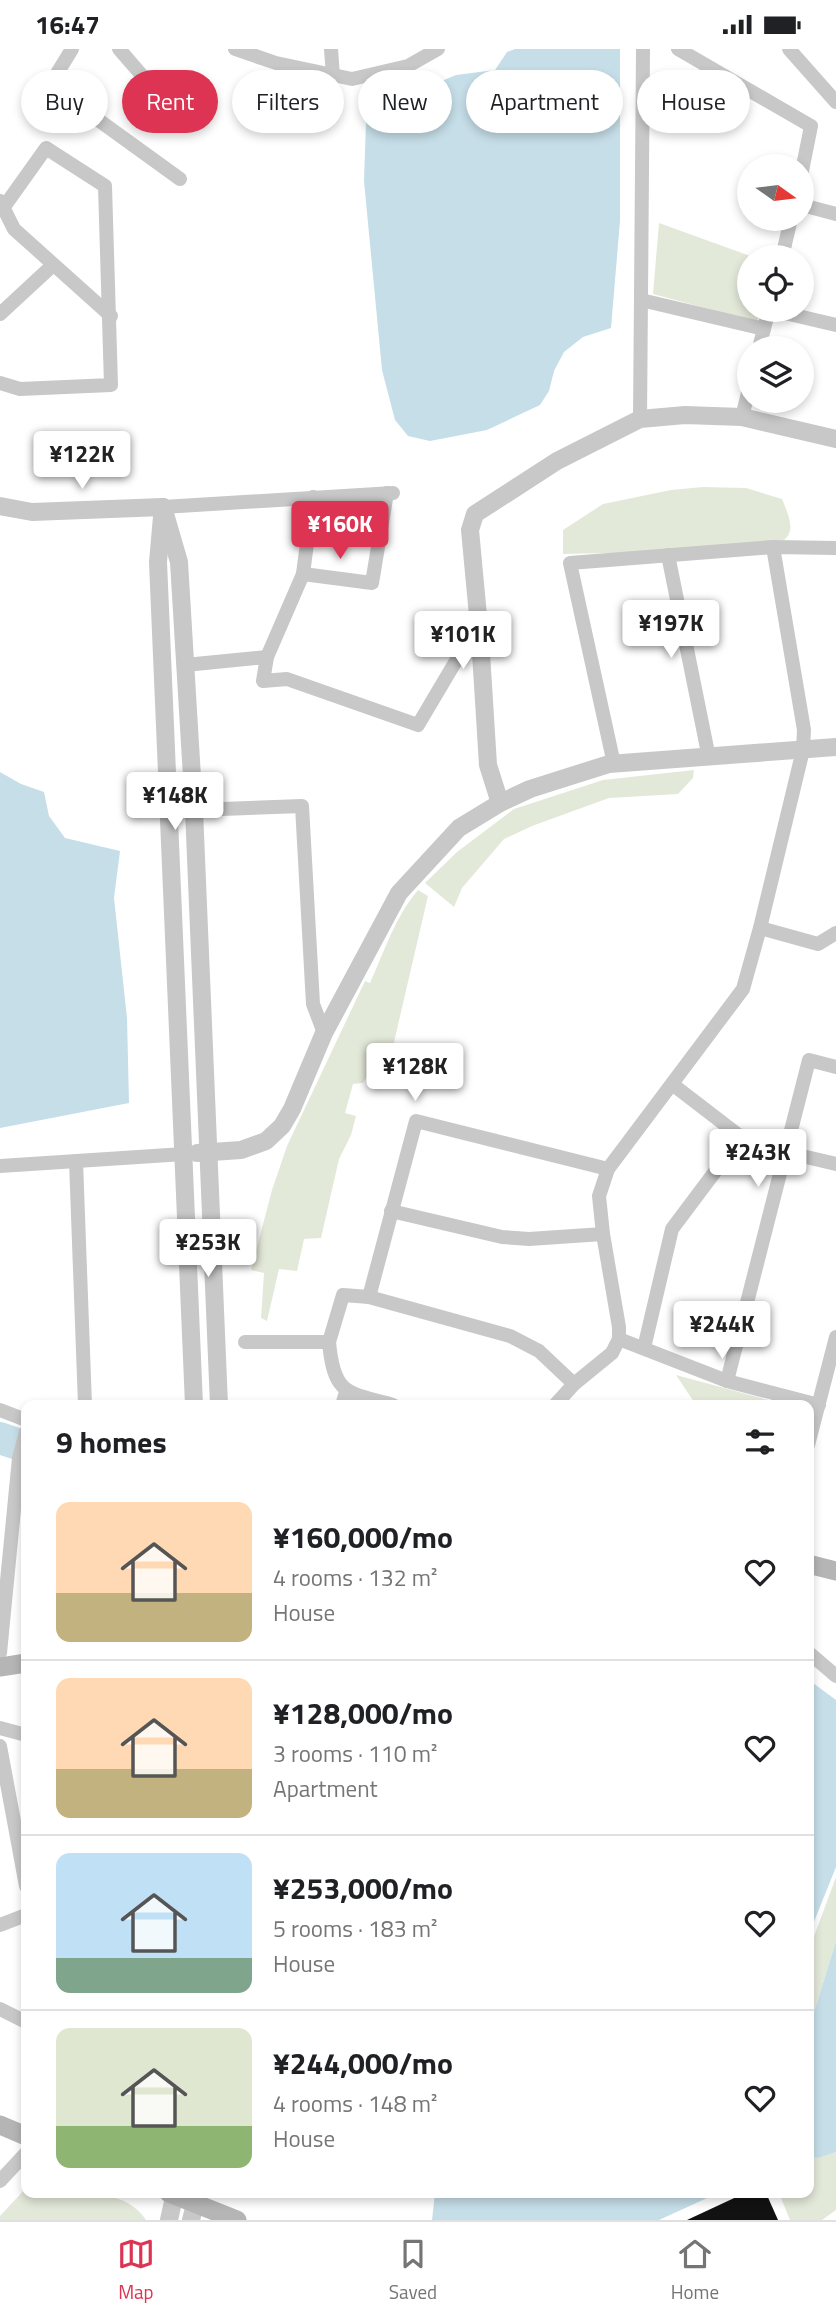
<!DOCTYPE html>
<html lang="en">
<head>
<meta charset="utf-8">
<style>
	:root { --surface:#fff; --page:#f2f2f2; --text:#202124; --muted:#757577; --line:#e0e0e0; --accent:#dc3452 }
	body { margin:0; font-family:"Titillium Web",sans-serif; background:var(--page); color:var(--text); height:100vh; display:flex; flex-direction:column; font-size:26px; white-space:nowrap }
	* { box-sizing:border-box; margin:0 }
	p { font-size:23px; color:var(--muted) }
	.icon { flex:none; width:38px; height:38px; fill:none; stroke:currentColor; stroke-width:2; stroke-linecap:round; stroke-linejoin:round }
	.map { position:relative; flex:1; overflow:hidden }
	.side { position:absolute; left:21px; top:1351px; width:793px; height:798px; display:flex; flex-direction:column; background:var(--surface); border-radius:14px; box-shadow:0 4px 10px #0003 }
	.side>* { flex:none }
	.guide { position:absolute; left:21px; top:21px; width:794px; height:63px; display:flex; gap:14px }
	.needle { width:46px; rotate:104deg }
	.controls { position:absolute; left:737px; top:105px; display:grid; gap:14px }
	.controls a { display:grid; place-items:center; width:77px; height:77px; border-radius:50%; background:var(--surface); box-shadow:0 4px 10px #0003; font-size:35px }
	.price { position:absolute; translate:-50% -60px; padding:0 16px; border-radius:7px; background:#fff; color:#222; font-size:23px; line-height:46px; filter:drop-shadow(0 2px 4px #0008) }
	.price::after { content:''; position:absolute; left:50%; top:42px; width:21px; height:16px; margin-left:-10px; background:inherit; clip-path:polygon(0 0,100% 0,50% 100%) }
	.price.active { background:var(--accent); color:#fff }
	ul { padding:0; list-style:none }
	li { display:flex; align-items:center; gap:21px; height:175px; padding:0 35px }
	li+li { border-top:2px solid var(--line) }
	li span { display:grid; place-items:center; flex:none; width:196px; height:140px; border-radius:14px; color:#555 }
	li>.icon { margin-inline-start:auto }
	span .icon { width:84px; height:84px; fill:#fffc; stroke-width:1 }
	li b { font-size:30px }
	h2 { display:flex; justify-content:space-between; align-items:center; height:84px; padding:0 35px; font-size:30px }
	.pill { padding:0 24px; border-radius:32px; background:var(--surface); box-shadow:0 4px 10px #0003; font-size:24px; line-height:63px }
	.pill.active { background:var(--accent); color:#fff }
	.status { display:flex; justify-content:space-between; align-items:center; height:49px; padding:0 35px; background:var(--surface); direction:ltr }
	.status svg { height:19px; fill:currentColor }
	.dock { display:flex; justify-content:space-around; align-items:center; height:98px; border-top:2px solid var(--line); background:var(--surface); font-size:19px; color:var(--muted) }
	.dock a { display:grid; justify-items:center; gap:4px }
	.dock .active { color:var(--accent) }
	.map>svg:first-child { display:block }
	.green { fill:#e3e9d9 }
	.water { fill:#c6dee8 }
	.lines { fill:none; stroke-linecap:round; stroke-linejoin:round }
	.river { stroke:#c6dee8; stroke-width:32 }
	.building { fill:#121212 }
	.minor { stroke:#c8c8c8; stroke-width:14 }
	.tertiary { stroke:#c8c8c8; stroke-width:18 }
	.secondary { stroke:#b5b5b5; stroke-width:19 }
</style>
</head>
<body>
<div class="status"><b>16:47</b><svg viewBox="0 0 49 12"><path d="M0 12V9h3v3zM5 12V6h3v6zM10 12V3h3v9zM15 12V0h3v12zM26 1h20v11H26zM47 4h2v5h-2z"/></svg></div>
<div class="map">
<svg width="836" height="2171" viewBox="0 0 836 2171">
	<rect width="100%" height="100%" fill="#fff"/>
	<g class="green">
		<polygon points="659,174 753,208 749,208 749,261 760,261 757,273 653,245"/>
		<path d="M 703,438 L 746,439 L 782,450 C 787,463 797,481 784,491 L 655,503 L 563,505 L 563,481 L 603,455 L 671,441 Z"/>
		<polygon points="694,721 693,729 678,745 609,749 532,777 504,790 462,839 454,858 425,834 457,803 514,760 603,731"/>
		<path d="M 418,841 L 428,847 L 391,1006 L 379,1008 L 363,1034 L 353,1035 L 345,1064 L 356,1067 L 351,1086 L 339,1110 L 321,1189 L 304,1190 L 297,1222 L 279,1220 L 267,1272 L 261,1269 L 264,1224 L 251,1221 L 272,1141 L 287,1097 L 365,932 L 370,934 C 385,901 395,868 418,841 Z"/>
		<polygon points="676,1326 787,1356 696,1356"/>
		<polygon points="836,1828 836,1892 809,1980 809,1901"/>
		<polygon points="836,2103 836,2161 822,2171 790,2171 779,2144 808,2144 809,2108 819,2109"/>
		<path d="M 26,2139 L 26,2144 C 63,2144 123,2135 146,2171 L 0,2171 L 0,2167 Z"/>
	</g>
	<g class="water">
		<polygon points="515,0 620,0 620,172 611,279 583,288 564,303 554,322 549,342 540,356 487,381 430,392 408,387 395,371 382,321 364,132 366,73 365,54 409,52 432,36 456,26 495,21 507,3"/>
		<polygon points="0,723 21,735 44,743 49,767 65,789 120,802 114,849 127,969 129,1054 0,1079"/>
		<polygon points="809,1631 836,1651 836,1818 809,1885"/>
		<polygon points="836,1892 836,2103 819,2109 809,2108 809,1980"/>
		<polygon points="435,2144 718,2144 659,2171 432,2171"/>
	</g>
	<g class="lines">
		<polyline class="river" points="0,1389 26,1398"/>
	</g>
	<polygon class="building" points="745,2144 766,2144 778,2171 687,2171"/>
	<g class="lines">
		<g class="minor">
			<polyline points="72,0 50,36 180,130"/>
			<polyline points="119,0 152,38"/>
			<polyline points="235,0 276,14 352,30 408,17 438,0"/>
			<polyline points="331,0 333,27"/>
			<polyline points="678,0 811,77 802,122"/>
			<polyline points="789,0 836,53"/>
			<polyline points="0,152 14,180 111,267"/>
			<polyline points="802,156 836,165"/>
			<polyline points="782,208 791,170"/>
			<polyline points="641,251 764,280"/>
			<polyline points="772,261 836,276"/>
			<polyline points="0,265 53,216"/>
			<polyline points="759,299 766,272"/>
			<polyline points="0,334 20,340 111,336 105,137 46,99 4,158"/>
			<polyline points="742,368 749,340"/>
			<polyline points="640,370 643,0"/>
			<polyline points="313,448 303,525 267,608 263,632 287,630 418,676 466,595 480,588"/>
			<polyline points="163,458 393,444"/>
			<polyline points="668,506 709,709"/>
			<polyline points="303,525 372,534 387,444"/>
			<polyline points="185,616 267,608"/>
			<polyline points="614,715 570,514 773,498 836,499"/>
			<polyline points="194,761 302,757 313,955 324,984"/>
			<polyline points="760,879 818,895 836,884"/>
			<polyline points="672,1035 741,1088 785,1103 836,1115"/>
			<polyline points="76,1112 85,1356"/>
			<polyline points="0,1117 184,1105"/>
			<polyline points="391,1162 502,1188 529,1190 603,1185"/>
			<polyline points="369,1248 416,1072 608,1120"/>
			<polyline points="619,1290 727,1332 819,1356"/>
			<path d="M 245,1293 L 329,1293 C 334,1347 347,1343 393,1356"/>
			<polyline points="329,1293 343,1246 369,1248 510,1287 539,1302 574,1335"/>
			<polyline points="644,1299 672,1180 741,1088"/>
			<polyline points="727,1332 809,1011 836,1018"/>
			<polyline points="342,1356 346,1343"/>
			<polyline points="555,1356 574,1335 612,1304 619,1290 619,1278 603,1185 599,1147 608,1120 743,940 760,879 803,701 804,681 773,498"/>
			<polyline points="0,1361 26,1371"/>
			<polyline points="808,1396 836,1288"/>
			<polyline points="808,1603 836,1627"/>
			<polyline points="0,1604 19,1409 26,1383"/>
			<polyline points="0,1679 26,1686"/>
			<polyline points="0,1697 26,1837"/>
			<polyline points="0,1876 26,1866"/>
			<polyline points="0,1960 26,1973"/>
			<polyline points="0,2132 26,2104"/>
		</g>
		<g class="tertiary">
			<polyline points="0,457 32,463 163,458"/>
			<polyline points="163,458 179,513 194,761 219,1356"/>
			<polyline points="162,468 158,513 194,1356"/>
			<polyline points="500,754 488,716 480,588 470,481 475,465 557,412 640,370 685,366 742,368 836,390"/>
			<polyline points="197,1104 241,1101 266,1092 282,1077 292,1060 324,984 399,844 459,779 500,754 530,740 609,715 836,698"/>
			<polyline points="169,2171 175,2144"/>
			<polyline points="191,2171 198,2144"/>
		</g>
		<g class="secondary">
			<polyline points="808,1515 836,1522"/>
			<polyline points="0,1618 26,1614"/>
			<polyline points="0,2076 26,2087"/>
			<polyline points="169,2144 237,2171"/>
		</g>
	</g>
</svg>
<div class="controls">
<a><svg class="needle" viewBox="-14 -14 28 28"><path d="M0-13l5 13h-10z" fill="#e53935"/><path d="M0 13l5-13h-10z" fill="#757577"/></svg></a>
<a><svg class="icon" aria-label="locate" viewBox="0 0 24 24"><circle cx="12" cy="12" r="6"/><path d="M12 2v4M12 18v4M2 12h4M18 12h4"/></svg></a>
<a><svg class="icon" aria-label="layers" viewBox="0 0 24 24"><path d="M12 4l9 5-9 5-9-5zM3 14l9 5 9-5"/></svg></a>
</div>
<b class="price" style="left:82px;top:442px">¥122K</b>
<b class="price active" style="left:340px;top:512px">¥160K</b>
<b class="price" style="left:671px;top:611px">¥197K</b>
<b class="price" style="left:463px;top:622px">¥101K</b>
<b class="price" style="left:175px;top:783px">¥148K</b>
<b class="price" style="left:415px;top:1054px">¥128K</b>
<b class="price" style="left:758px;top:1140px">¥243K</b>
<b class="price" style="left:208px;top:1230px">¥253K</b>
<b class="price" style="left:722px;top:1312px">¥244K</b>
<div class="guide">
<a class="pill">Buy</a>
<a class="pill active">Rent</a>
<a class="pill">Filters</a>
<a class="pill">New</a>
<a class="pill">Apartment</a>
<a class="pill">House</a>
</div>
<section class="side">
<h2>9 homes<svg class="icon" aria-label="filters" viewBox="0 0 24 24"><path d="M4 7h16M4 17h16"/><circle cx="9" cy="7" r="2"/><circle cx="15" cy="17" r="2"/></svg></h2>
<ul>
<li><span style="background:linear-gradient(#ffd9b3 65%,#c2b280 0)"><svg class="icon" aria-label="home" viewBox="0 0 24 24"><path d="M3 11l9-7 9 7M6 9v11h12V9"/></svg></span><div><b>¥160,000/mo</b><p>4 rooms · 132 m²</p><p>House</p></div><svg class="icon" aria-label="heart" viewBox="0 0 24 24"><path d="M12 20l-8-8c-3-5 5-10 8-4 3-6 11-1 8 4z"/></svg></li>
<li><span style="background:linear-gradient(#ffd9b3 65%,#c2b280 0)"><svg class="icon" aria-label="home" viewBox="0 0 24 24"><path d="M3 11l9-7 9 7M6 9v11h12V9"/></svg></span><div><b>¥128,000/mo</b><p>3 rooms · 110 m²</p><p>Apartment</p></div><svg class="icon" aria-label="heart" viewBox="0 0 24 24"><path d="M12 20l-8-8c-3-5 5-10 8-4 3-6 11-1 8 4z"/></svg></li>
<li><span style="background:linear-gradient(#bfe0f5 75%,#7fa58c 0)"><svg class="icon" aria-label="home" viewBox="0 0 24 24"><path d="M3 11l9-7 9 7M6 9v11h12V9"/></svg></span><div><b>¥253,000/mo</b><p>5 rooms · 183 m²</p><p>House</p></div><svg class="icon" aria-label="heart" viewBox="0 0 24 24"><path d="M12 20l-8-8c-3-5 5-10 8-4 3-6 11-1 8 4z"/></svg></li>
<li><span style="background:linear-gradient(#dfe7d0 70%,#8fb573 0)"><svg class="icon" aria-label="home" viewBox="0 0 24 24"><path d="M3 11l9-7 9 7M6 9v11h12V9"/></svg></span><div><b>¥244,000/mo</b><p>4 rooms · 148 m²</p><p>House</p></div><svg class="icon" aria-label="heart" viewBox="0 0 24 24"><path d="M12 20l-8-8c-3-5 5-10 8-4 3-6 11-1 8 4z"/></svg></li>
</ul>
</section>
</div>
<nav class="dock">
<a class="active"><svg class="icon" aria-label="map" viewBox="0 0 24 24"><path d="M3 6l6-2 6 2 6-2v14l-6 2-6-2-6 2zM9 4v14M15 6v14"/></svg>Map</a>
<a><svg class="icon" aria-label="saved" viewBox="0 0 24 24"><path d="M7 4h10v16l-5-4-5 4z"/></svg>Saved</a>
<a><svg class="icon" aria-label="home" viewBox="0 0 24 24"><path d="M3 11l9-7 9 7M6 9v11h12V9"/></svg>Home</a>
</nav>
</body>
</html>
